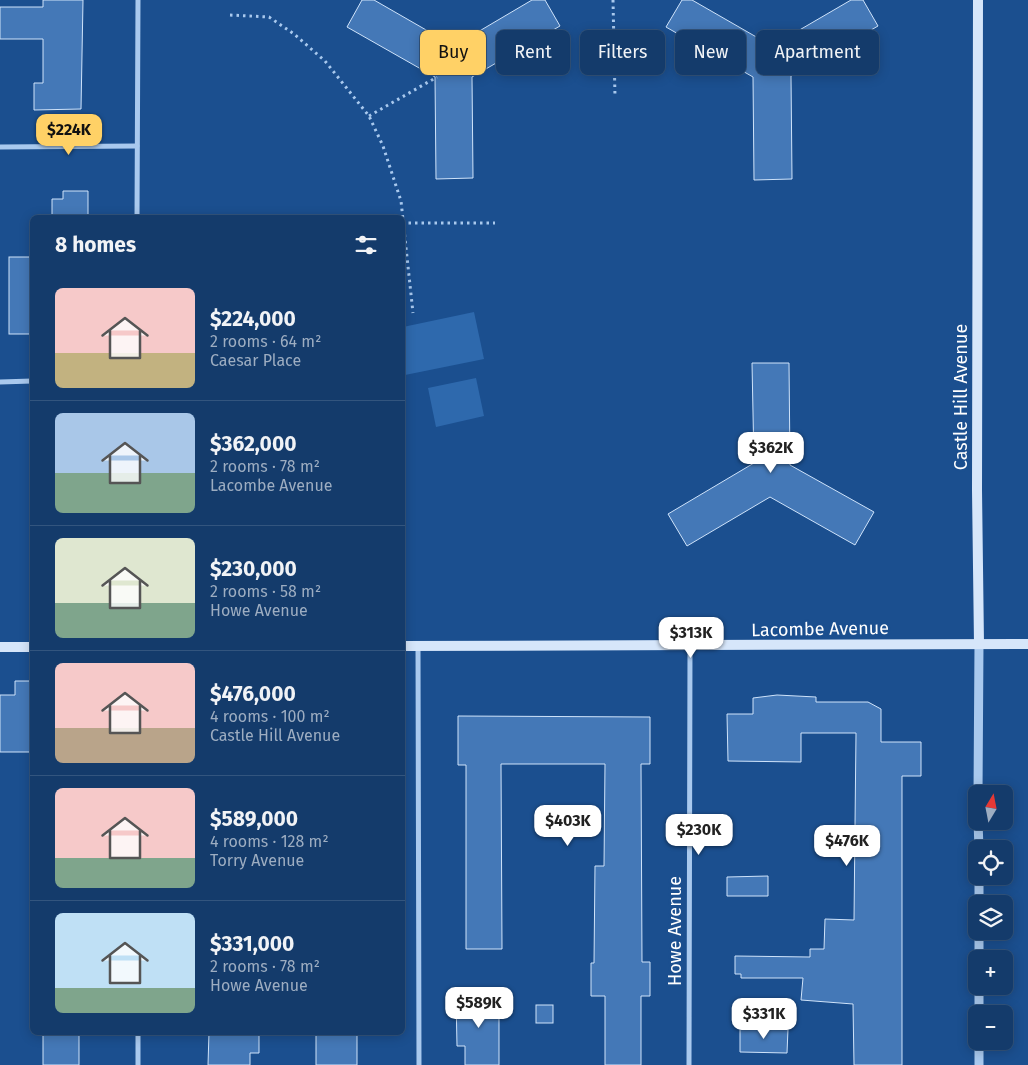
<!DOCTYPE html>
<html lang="en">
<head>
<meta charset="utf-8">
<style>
	:root { --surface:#143b6b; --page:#214673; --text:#f1f3f6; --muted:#9dadc1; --line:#33557e; --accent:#ffd166 }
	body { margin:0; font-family:"Fira Sans",sans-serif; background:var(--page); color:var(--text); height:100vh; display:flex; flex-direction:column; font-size:19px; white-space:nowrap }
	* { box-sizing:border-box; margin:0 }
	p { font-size:16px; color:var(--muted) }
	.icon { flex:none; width:28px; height:28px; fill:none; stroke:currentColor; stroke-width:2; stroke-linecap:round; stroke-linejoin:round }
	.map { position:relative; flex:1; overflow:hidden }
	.drawer { position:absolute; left:30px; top:215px; width:375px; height:820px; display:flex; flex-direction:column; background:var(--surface); border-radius:8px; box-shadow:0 2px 12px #0003,0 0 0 1px var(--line) }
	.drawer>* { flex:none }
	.guide { position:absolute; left:420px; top:30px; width:475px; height:45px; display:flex; gap:10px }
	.needle { width:32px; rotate:10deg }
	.fabs { position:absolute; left:968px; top:785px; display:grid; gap:10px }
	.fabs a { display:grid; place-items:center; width:45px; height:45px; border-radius:8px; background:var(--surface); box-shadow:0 2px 12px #0003,0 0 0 1px var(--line); font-size:25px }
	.price { position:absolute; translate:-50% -42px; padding:0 11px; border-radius:10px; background:#fff; color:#222; font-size:16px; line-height:32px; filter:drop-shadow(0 1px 2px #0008) }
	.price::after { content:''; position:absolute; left:50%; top:30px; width:15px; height:11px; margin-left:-8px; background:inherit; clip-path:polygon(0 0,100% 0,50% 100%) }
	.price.selected { background:var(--accent); color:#111 }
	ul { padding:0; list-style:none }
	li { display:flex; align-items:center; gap:15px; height:125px; padding:0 25px }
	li+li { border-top:1px solid var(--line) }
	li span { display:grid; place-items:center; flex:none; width:140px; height:100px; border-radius:8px; color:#555 }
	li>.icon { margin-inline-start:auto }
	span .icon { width:60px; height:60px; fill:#fffc; stroke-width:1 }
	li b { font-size:21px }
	h2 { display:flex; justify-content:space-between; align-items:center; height:60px; padding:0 25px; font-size:21px }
	.tag { padding:0 18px; border-radius:8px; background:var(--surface); box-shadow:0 2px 12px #0003,0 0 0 1px var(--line); font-size:18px; line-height:45px }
	.tag.selected { background:var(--accent); color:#111 }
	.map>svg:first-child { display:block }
	.green { fill:#2e69ad }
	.building { fill:#4478b7; stroke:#cfe3fa }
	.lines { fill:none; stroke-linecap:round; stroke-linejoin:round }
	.path { stroke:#a9c9ee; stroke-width:3; stroke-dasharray:2.5 4; stroke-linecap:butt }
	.minor { stroke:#a9c9ee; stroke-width:5 }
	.tertiary { stroke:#a9c9ee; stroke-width:9 }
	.secondary { stroke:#d6e6fa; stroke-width:10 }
	.labels { text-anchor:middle; stroke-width:4.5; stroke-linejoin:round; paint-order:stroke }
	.street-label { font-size:18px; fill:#fff; stroke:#1b4f8f }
</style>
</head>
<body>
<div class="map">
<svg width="1028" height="1065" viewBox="0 0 1028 1065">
	<rect width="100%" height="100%" fill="#1b4f8f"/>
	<g class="green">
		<polygon points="474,312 484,359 405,375 403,363 403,327"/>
		<polygon points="476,378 484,416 436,427 428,388"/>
	</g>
	<g class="building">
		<polygon points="43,0 83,0 81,109 34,110 34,83 43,83 43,39 0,39 0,7 43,7"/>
		<polygon points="362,0 374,0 454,46 532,0 545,0 560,26 472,77 473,178 436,179 435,77 347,27"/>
		<polygon points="682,0 692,0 772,46 851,0 863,0 878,26 791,76 792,179 754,180 753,77 666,27"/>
		<polygon points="63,191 88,191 88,218 52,218 52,199 63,199"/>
		<rect x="9" y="257" width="23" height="77"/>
		<polygon points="752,363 789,363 790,465 874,512 855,545 770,497 687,546 668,514 754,463"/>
		<polygon points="15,681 32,681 32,752 0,752 0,695 15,695"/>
		<polygon points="777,695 816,697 816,702 868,702 881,709 881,742 921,742 921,776 902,776 902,1065 854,1065 853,1004 801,1000 803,978 741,978 741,974 735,974 735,956 810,957 810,949 824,949 825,919 854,920 856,733 801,733 801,762 728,761 727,714 753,714 753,698"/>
		<polygon points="458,716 650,717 650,764 641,764 642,962 650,962 650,996 641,996 641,1065 605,1065 605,996 591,996 591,963 594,963 595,866 604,866 605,764 501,764 502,949 466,949 466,765 458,765"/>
		<polygon points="768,876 768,896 727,896 727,877"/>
		<polygon points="499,995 499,1065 465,1065 465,1046 457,1046 456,996"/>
		<rect x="536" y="1005" width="17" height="18"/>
		<polygon points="740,1028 788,1029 787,1053 740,1052"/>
		<rect x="43" y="1032" width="36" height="33"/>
		<polygon points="209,1032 259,1032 259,1053 250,1053 250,1065 208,1065"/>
		<rect x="316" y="1032" width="41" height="33"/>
	</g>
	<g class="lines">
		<g class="path">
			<polyline points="613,0 615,97"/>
			<polyline points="230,15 269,17 294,34 325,61 369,116 383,146 401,201 413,313"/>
			<polyline points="369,116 437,77"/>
			<polyline points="402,223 495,223"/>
		</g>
		<g class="minor">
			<polyline points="0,147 137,146"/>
			<polyline points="137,218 138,0"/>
			<polyline points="0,382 32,381"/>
			<polyline points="418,646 419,1065"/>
			<polyline points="138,1032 138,1065"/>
			<polyline points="689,1065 690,647"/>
		</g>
		<g class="tertiary">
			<polyline points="978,794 979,644"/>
			<polyline points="978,821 979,849"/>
			<polyline points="979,876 979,904"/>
			<polyline points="979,931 979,959"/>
			<polyline points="979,986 979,1014"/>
			<polyline points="979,1041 979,1065"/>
		</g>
		<g class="secondary">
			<polyline points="978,0 977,490 979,644"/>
			<polyline points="402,646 1028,644"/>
			<polyline points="0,647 32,647"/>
		</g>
	</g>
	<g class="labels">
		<g class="street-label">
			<text transform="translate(961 397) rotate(-90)" y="6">Castle Hill Avenue</text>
			<text transform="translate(820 629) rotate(-1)" y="6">Lacombe Avenue</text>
			<text transform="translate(675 931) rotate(-90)" y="6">Howe Avenue</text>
		</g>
	</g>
</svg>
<div class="fabs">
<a><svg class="needle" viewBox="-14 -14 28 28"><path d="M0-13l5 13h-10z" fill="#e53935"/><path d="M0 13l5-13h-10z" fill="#9dadc1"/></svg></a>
<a><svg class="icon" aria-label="locate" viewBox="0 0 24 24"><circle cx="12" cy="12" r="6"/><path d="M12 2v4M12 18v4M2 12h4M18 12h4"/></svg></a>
<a><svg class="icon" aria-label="layers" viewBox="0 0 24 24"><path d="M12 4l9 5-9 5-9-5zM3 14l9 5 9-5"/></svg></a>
<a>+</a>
<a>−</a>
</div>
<b class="price selected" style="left:69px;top:156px">$224K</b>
<b class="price" style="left:771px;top:474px">$362K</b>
<b class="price" style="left:691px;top:659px">$313K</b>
<b class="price" style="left:568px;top:847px">$403K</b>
<b class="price" style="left:699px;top:856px">$230K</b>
<b class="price" style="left:847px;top:867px">$476K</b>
<b class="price" style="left:479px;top:1029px">$589K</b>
<b class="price" style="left:764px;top:1040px">$331K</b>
<div class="guide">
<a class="tag selected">Buy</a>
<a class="tag">Rent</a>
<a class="tag">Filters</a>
<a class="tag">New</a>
<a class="tag">Apartment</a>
</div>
<section class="drawer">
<h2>8 homes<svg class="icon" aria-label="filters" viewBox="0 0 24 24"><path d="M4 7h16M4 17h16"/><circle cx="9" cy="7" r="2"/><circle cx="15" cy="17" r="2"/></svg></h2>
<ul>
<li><span style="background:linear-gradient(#f6c9c9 65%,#c2b280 0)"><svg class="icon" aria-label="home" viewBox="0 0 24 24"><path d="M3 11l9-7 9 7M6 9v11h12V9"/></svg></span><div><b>$224,000</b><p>2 rooms · 64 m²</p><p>Caesar Place</p></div></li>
<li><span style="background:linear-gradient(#a9c7e8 60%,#7fa58c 0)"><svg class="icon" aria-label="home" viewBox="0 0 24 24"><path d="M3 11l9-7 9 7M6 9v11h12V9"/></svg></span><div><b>$362,000</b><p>2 rooms · 78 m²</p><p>Lacombe Avenue</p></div></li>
<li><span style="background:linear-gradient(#dfe7d0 65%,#7fa58c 0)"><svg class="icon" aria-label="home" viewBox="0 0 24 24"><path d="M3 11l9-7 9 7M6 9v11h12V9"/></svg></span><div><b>$230,000</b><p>2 rooms · 58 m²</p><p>Howe Avenue</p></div></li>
<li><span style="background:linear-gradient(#f6c9c9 65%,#b9a48a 0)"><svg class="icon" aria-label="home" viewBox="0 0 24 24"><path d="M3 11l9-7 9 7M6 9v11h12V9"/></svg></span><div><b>$476,000</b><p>4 rooms · 100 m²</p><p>Castle Hill Avenue</p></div></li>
<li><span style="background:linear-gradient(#f6c9c9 70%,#7fa58c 0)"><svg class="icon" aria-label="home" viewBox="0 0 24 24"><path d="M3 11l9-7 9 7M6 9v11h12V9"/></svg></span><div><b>$589,000</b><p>4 rooms · 128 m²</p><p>Torry Avenue</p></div></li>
<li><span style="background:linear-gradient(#bfe0f5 75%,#7fa58c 0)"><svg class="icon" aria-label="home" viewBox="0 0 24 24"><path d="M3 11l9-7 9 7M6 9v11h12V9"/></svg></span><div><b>$331,000</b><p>2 rooms · 78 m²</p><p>Howe Avenue</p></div></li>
</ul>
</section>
</div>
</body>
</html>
